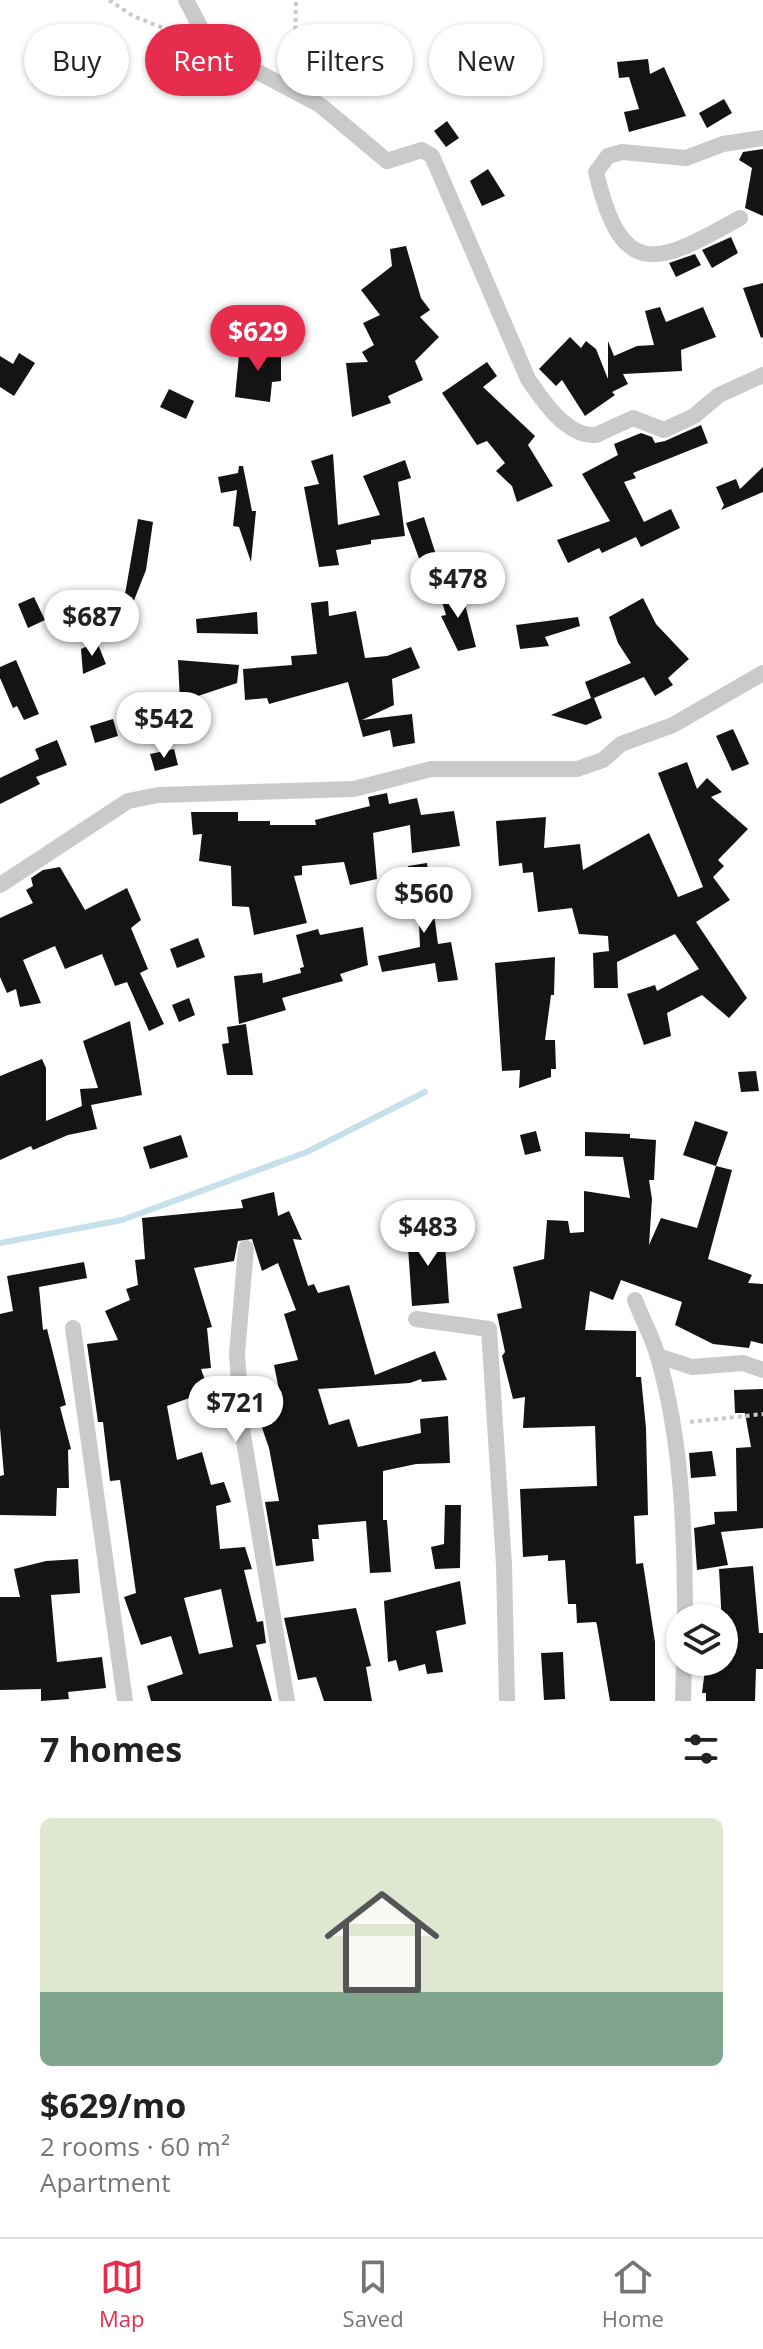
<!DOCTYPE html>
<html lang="en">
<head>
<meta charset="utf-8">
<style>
	:root { --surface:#fff; --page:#f2f2f2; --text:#222; --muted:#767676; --line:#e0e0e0; --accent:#e72d4e }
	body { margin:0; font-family:"Open Sans",sans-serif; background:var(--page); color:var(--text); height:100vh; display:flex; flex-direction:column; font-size:30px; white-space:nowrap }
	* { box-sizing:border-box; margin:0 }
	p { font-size:26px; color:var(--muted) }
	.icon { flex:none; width:44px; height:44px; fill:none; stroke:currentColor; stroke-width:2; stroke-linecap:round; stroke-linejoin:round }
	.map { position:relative; height:1701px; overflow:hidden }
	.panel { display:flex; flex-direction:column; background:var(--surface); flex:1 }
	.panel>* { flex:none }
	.guide { position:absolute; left:24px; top:24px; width:716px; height:72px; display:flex; gap:16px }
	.buttons { position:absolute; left:666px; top:1604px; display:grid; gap:16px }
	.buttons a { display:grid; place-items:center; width:72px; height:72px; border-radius:50%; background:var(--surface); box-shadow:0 2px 6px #0004; font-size:40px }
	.price { position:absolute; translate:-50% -68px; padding:0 18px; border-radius:28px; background:#fff; color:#222; font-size:26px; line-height:52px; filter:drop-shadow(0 2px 4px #0008) }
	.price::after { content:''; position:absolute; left:50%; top:48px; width:24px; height:18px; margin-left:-12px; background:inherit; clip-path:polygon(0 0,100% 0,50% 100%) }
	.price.selected { background:var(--accent); color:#fff }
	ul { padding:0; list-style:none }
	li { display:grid; align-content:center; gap:16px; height:424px; padding:0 40px }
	li span { display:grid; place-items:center; height:248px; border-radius:12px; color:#555 }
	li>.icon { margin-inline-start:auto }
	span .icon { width:144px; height:144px; fill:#fffc; stroke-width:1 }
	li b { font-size:34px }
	h2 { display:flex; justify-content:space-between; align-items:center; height:96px; padding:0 40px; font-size:34px }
	.tag { padding:0 28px; border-radius:36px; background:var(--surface); box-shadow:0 2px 6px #0004; font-size:28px; line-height:72px }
	.tag.selected { background:var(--accent); color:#fff }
	.dock { display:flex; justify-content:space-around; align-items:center; height:112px; border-top:2px solid var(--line); background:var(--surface); font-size:22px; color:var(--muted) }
	.dock a { display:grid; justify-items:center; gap:4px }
	.dock .selected { color:var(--accent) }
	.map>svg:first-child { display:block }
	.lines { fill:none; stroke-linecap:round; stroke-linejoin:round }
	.stream { stroke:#c6e1eb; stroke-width:6 }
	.building { fill:#141414; fill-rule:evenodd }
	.path { stroke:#cacaca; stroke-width:4; stroke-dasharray:4 4; stroke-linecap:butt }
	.minor { stroke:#cacaca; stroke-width:16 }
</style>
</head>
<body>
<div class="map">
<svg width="763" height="1701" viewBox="0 0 763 1701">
	<rect width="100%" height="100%" fill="#fff"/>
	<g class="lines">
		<polyline class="stream" points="0,1243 122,1220 307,1152 425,1092"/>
	</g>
	<g class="building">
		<polygon points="85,43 101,48 93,71 78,65"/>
		<polygon points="648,59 650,74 664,67 686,116 629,132 624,112 639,109 629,77 619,78 617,62"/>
		<polygon points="471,60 477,79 460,85 454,65"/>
		<polygon points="522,68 526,87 504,90 501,72"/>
		<polygon points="724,99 732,113 707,128 699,113"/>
		<polygon points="447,121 459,138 446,147 434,131"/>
		<polygon points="763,149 763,216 745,208 752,168 739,160 743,152"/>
		<polygon points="488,169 505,196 482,206 470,181"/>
		<polygon points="731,237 738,253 712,268 702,250"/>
		<polygon points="406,246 421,298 430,310 420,317 439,337 415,361 423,380 388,396 391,403 352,417 346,363 368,362 362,352 374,345 363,323 380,315 361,290 392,266 390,249"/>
		<polygon points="695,254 701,265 676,277 669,263"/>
		<polygon points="763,283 763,337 761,338 743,288"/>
		<polygon points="660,307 666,322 703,307 716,337 681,350 682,371 623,374 628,384 612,392 615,395 585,416 562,380 556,386 539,369 570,337 581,348 586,341 596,349 608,379 608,341 614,356 637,346 654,345 645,311"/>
		<polygon points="240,345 259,350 281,350 281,381 272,382 270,402 235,397"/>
		<polygon points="19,353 35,363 14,396 0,387 0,356 13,364"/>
		<polygon points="487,362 497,376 483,387 535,436 528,445 553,486 517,502 512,486 496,471 505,463 487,441 477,445 442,393"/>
		<polygon points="169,389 194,401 186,419 160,407"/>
		<polygon points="701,425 708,443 633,473 636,478 624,482 644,522 671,509 680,528 641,547 636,537 602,553 599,548 568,563 557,540 610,521 582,474 618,455 614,444 641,433 652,437 655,443 665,441"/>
		<polygon points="333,454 338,525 380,515 363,476 405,460 411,478 398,482 405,536 371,540 371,544 336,550 339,565 319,567 304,487 319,484 311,461"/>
		<polygon points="239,466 243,466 252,511 256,511 251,562 239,527 233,526 237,490 221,493 218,477 238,473"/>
		<polygon points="763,467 763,492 721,510 724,505 716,487 736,479 740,489"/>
		<polygon points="424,517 442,574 427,580 406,523"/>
		<polygon points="138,519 153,522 146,570 131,608 123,606"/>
		<polygon points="461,589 476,647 458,651 441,616 446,615 440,595"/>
		<polygon points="34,597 45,620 28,628 18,604"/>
		<polygon points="643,598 656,624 689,659 668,678 673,685 655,696 644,677 594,698 602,718 586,725 551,715 591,698 585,682 631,663 618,643 609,617"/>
		<polygon points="328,601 329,616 356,611 365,658 387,656 411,647 420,668 392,679 394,705 362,720 412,714 415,743 393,747 390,730 363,737 348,682 269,704 267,698 245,700 243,669 292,665 291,656 317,654 311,603"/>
		<polygon points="257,612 258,634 197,633 196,619"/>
		<polygon points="578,617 580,626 545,637 549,646 520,649 516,625"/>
		<polygon points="97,642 106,664 83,674 81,649"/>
		<polygon points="16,660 39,714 24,720 17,706 13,708 0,678 0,667"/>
		<polygon points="178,660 239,665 237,683 180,702"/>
		<polygon points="113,719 118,736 95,743 90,726"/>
		<polygon points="733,729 749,764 732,771 716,736"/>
		<polygon points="57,740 67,765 36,777 40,784 0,804 0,778 39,759 35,749"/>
		<polygon points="174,749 178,765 155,771 150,754"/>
		<polygon points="687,762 697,789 707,778 722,792 711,797 748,829 718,860 724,866 713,877 730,900 696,922 747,998 729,1018 702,995 667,1013 671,1036 644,1045 627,994 655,985 657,991 699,969 675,934 617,962 618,988 594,988 593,953 609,951 608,936 579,934 572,908 538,912 533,872 523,873 522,863 499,866 496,821 546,817 544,848 580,844 583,870 649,833 678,897 703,887 658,773"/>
		<polygon points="387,793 389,804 417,798 421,815 454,811 460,846 412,853 410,825 373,833 377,879 350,885 344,862 302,866 302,875 294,876 307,923 254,935 249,907 232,906 231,866 199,861 202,834 193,835 191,812 238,812 238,821 270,821 270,825 316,825 315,820 370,806 368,797"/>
		<polygon points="427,863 438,944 451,942 458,980 438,982 435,963 382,972 378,956 420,947 419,924 408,866"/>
		<polygon points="60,867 85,910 127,888 141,920 131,928 148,969 140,973 164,1024 149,1031 127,982 115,986 102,954 65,969 55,946 23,960 41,1003 20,1007 16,989 7,993 0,977 0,918 33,903 26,890 33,886 31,878 43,870"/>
		<polygon points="363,927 368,965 340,974 343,981 282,998 286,1010 239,1024 234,976 262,973 263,983 301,973 300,968 304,967 296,935 318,929 320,935"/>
		<polygon points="198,938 205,957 177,968 170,949"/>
		<polygon points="555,957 554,995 551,995 545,1040 555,1040 556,1069 551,1069 551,1077 519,1088 520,1070 502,1071 495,963"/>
		<polygon points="189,998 195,1015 179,1022 172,1005"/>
		<polygon points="130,1021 142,1095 91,1105 97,1129 68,1135 33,1150 31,1146 0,1160 0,1076 42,1059 46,1068 46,1121 82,1106 80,1089 98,1088 83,1041"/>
		<polygon points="246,1024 253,1075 227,1075 222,1044 229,1043 227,1027"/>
		<polygon points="756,1071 759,1091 741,1092 738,1072"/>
		<polygon points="695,1121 728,1132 716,1166 732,1170 708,1259 752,1275 748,1283 763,1284 763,1344 751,1341 749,1348 713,1344 675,1325 682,1302 621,1280 613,1300 590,1291 585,1330 636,1331 636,1377 641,1377 646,1428 648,1515 634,1516 636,1564 643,1563 655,1642 655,1701 610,1701 597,1625 596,1622 577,1623 576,1604 568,1604 565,1560 548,1561 548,1555 523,1557 520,1489 597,1486 595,1426 523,1428 525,1397 513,1399 502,1356 505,1352 497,1314 522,1308 513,1267 544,1259 547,1220 568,1221 570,1233 584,1232 584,1191 630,1198 623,1157 585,1156 585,1132 630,1134 630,1138 656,1140 654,1180 649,1180 652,1199 649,1245 661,1218 697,1228 716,1166 683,1155"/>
		<polygon points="536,1131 541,1151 525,1155 520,1135"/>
		<polygon points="181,1135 188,1157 150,1169 143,1147"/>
		<path d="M 274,1192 L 278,1216 L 289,1211 L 302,1240 L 293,1239 L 308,1286 L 314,1284 L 318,1293 L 349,1285 L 375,1375 L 435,1351 L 447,1380 L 422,1382 L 421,1379 L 410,1383 L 318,1389 L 329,1425 L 349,1419 L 358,1447 L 421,1433 L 420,1419 L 448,1416 L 450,1463 L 416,1464 L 383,1471 L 383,1520 L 387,1520 L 391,1572 L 370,1573 L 366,1521 L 318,1525 L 319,1539 L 312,1539 L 314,1561 L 276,1566 L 265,1502 L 279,1501 L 269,1448 L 252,1399 L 279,1390 L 274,1365 L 298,1360 L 284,1314 L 296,1310 L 278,1263 L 262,1271 L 252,1239 L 238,1241 L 234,1261 L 194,1268 L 212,1327 L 207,1328 L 211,1368 L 201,1369 L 209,1391 L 167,1406 L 177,1460 L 202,1452 L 211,1485 L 224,1482 L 231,1502 L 216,1506 L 220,1549 L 245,1547 L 252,1569 L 244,1570 L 257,1622 L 263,1621 L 266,1643 L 256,1645 L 272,1701 L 151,1701 L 147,1686 L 183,1674 L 171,1636 L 141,1645 L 124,1597 L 136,1593 L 120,1480 L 110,1481 L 103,1422 L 98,1422 L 87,1344 L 118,1340 L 105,1311 L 130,1300 L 126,1289 L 138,1285 L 135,1260 L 145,1259 L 142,1218 L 243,1208 L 241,1200 ZM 221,1589 L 233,1647 L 199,1654 L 184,1598 Z"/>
		<polygon points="444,1229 449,1303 412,1306 407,1232"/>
		<polygon points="84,1262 87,1278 39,1287 43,1330 47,1329 66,1405 60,1407 71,1449 68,1450 69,1488 57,1488 56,1516 0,1515 0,1476 4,1475 0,1428 0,1314 13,1311 7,1276"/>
		<polygon points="763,1389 763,1528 721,1532 728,1565 697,1570 694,1528 715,1524 714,1512 737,1511 736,1448 751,1447 745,1413 735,1413 734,1390"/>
		<polygon points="712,1451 716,1476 691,1478 689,1453"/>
		<polygon points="445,1505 461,1505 460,1568 435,1569 431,1547 444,1544"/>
		<polygon points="78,1559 80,1593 51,1595 57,1662 102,1657 106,1688 68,1692 69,1699 41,1701 41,1689 0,1690 0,1597 20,1597 14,1569 46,1561"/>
		<polygon points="753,1566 759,1633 763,1633 763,1669 756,1669 755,1701 706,1701 706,1693 702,1693 706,1662 724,1662 719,1569"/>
		<polygon points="460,1581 466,1624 436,1631 443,1672 427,1674 425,1664 399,1671 396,1660 388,1662 384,1601"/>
		<polygon points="356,1608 371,1666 366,1667 372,1701 324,1701 316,1677 298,1680 284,1618"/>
		<polygon points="563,1652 565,1699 544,1700 541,1653"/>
	</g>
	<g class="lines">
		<g class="path">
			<polyline points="109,0 133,16 186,37"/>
			<polyline points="284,67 295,47 296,0"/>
			<polyline points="690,1422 763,1414"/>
		</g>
		<g class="minor">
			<path d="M 186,0 L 211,47 L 320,105 L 387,161 L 422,150 L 432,156 L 528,379 C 543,401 567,437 596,435 L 633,418 L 664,430 L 694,416 L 719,395 L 763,375"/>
			<path d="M 740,218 C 658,264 622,283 596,172 L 608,156 L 622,152 L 686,158 L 723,144 L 763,138"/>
			<polyline points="0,885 128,801 158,795 354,789 431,769 577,769 603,760 621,744 673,725 763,673"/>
			<polyline points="246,1248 237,1354 243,1435 287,1701"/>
			<path d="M 635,1300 C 642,1319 653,1338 658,1357 C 682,1441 685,1531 685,1618"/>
			<polyline points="416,1319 489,1329 504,1565 507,1701"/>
			<polyline points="73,1328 125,1701"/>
			<polyline points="658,1356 692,1367 743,1363 763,1370"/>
			<polyline points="683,1701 684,1662"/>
		</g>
	</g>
</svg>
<div class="buttons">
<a><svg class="icon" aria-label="layers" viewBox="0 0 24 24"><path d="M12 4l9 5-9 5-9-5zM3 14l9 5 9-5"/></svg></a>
</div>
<b class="price selected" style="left:258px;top:373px">$629</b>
<b class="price" style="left:458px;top:620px">$478</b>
<b class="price" style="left:92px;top:658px">$687</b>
<b class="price" style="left:164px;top:760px">$542</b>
<b class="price" style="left:424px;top:935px">$560</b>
<b class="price" style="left:428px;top:1268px">$483</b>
<b class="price" style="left:236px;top:1444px">$721</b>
<div class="guide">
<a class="tag">Buy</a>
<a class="tag selected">Rent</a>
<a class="tag">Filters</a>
<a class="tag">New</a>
</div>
</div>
<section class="panel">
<h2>7 homes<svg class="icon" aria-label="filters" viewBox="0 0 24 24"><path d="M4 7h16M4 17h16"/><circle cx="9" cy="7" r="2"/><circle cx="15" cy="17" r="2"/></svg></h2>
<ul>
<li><span style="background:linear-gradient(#dfe7d0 70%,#7fa58c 0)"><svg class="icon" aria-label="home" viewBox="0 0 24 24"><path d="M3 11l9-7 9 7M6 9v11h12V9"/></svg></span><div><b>$629/mo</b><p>2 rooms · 60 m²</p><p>Apartment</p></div></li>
</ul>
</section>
<nav class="dock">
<a class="selected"><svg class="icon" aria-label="map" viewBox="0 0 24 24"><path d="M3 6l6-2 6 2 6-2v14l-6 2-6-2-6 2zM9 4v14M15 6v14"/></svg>Map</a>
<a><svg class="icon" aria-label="saved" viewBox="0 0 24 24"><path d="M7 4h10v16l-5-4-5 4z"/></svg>Saved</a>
<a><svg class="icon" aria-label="home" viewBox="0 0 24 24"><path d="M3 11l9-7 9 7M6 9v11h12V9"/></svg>Home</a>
</nav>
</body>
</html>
